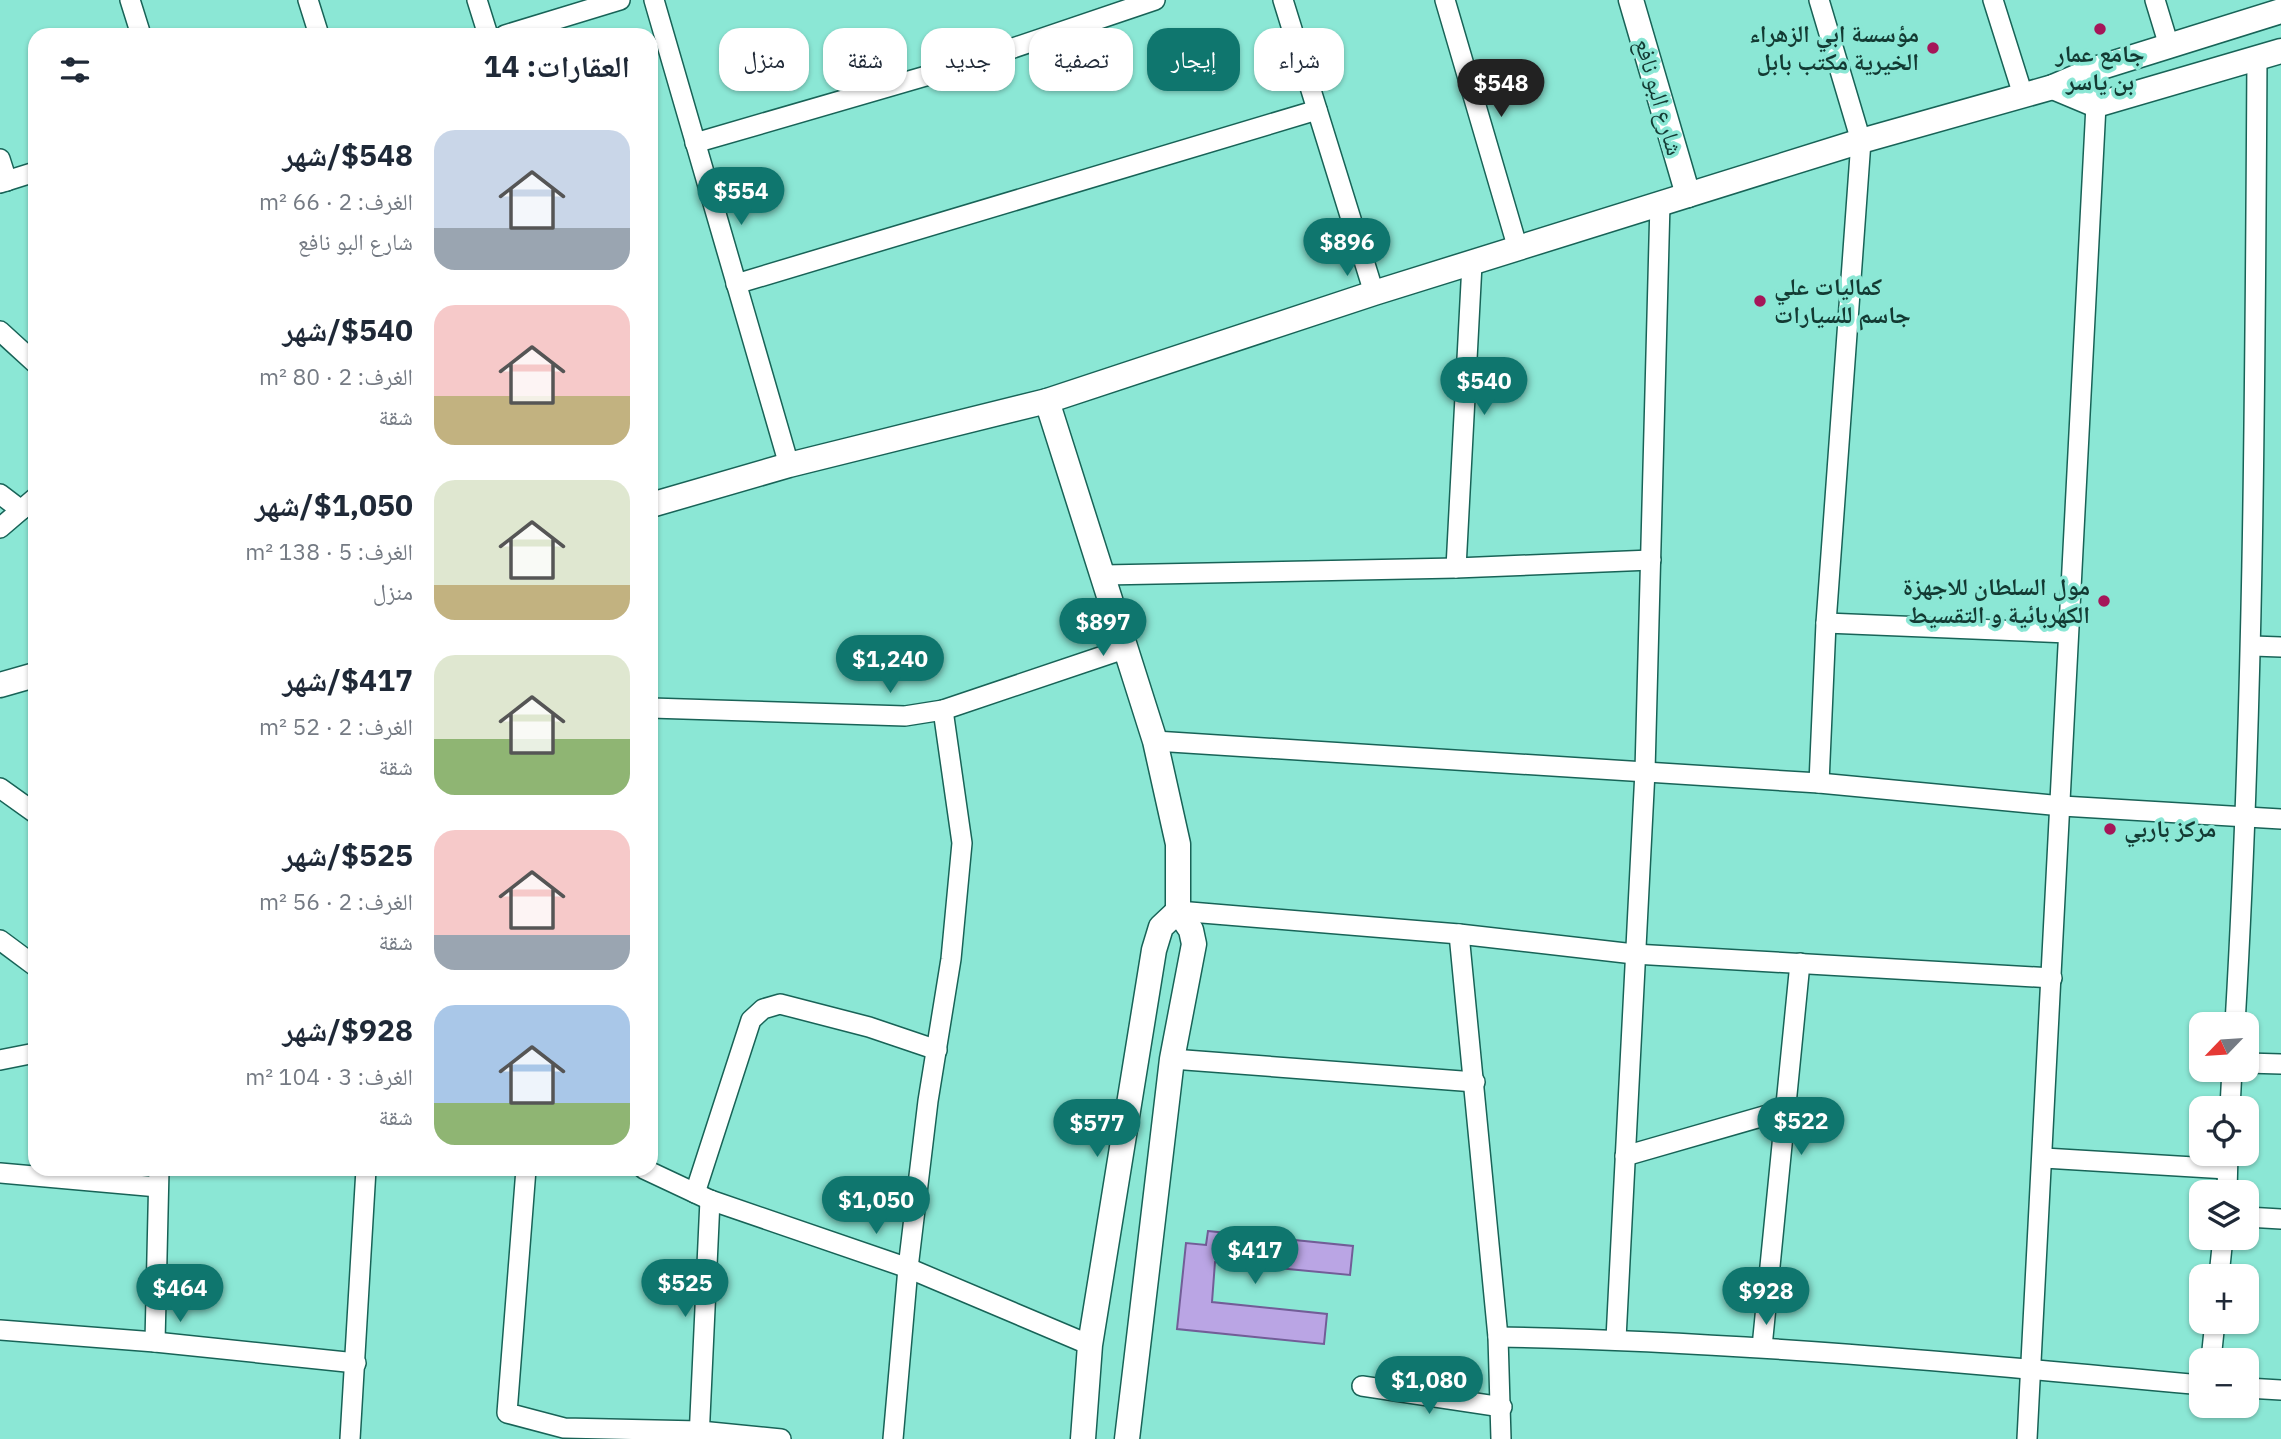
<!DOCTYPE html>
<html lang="ar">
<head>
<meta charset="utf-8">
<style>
	:root { --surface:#fff; --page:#f6f6f7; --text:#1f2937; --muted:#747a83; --accent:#0f766e }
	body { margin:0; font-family:"IBM Plex Sans","Noto Naskh Arabic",sans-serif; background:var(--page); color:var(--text); direction:rtl; height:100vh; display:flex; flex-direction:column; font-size:26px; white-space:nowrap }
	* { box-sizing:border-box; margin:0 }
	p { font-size:23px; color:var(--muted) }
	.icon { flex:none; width:38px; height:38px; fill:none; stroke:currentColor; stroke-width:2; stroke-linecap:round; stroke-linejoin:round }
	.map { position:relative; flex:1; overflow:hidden; direction:ltr }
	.side { position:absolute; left:28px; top:28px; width:630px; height:1148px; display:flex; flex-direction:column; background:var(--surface); border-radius:21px; box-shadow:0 2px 5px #0004; direction:rtl }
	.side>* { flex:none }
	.top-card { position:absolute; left:679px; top:28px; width:665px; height:63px; direction:rtl; display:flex; gap:14px }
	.needle { width:46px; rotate:245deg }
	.fabs { position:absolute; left:2189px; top:1012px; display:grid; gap:14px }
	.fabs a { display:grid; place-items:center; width:70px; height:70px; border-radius:14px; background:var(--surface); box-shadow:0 2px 5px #0004; font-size:35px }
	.price { position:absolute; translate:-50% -60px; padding:0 16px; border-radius:24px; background:var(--accent); color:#fff; font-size:23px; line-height:46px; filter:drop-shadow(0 2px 4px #0008) }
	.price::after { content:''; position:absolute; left:50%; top:42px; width:21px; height:16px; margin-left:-10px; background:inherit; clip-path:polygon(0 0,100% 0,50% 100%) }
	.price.on { background:#222; color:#fff }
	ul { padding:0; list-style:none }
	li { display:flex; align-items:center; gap:21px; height:175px; padding:0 28px }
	li span { display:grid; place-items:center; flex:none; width:196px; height:140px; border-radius:21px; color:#555 }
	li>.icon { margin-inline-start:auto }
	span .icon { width:84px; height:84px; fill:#fffc; stroke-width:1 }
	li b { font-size:30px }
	h2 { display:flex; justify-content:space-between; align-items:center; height:84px; padding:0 28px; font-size:30px }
	.chip { padding:0 24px; border-radius:21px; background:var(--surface); box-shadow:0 2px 5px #0004; font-size:24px; line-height:63px }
	.chip.on { background:var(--accent); color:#fff }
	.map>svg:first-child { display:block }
	.building { fill:#baa5e4; stroke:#725d97; stroke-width:2 }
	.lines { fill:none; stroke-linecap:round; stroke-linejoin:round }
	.minor-casing { stroke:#186357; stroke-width:22 }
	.tertiary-casing { stroke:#186357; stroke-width:27 }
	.minor { stroke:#fff; stroke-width:19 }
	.tertiary { stroke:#fff; stroke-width:24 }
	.poi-dot { fill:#a51759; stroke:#8be7d5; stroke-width:2.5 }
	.labels { text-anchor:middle; stroke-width:7; stroke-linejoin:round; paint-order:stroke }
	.poi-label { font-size:24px; font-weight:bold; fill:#133a33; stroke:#8be7d5; text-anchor:end }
	.street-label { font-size:24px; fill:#133a33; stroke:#8be7d5 }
</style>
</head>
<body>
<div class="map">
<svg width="2281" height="1439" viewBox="0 0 2281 1439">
	<rect width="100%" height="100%" fill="#8be7d5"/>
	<polygon class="building" points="1208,1231 1353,1246 1350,1275 1215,1262 1212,1302 1327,1314 1324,1344 1177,1329 1186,1243 1206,1245"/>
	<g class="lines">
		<defs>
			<g id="minor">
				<polyline points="130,0 141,35"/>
				<polyline points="308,0 319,35"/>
				<polyline points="477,0 488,35"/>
				<polyline points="654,0 789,465"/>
				<polyline points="1283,0 1374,293"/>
				<polyline points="1445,0 1518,249"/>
				<polyline points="1819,0 1861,141 1826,623 1819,783"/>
				<polyline points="1993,0 2023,95"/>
				<polyline points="2155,0 2169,46"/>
				<polyline points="505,35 620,0"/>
				<polyline points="695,143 957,67 1155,0"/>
				<polyline points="0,159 7,181"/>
				<polyline points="0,183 35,172"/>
				<polyline points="736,284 1317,110"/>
				<polyline points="0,331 35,363"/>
				<polyline points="0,494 21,510"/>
				<polyline points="0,528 35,498"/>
				<polyline points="1456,568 1472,264"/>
				<polyline points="1104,575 1456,568 1651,560"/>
				<polyline points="1826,623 2068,633"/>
				<polyline points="2253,646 2281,647"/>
				<polyline points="651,708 905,716 943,710 1124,649"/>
				<polyline points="1155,741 1819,783 2062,806 2281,819"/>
				<polyline points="0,788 35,813"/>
				<polyline points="1178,911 1459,934 1634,954 2052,978"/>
				<polyline points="1459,934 1498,1337 1501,1439"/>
				<polyline points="0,940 35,966"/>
				<path d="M 2235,1024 C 2254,702 2255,380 2257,58"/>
				<polyline points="1172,1059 1475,1082"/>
				<polyline points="0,1060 35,1053"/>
				<polyline points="2247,1063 2281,1064"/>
				<polyline points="2230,1108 2232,1069"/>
				<polyline points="1625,1156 1785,1110"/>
				<polyline points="2044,1158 2227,1169"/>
				<polyline points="526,1169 507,1413 564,1428 700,1431 781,1439"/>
				<polyline points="644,1169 710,1200 908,1268 1090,1345"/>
				<polyline points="0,1173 158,1187"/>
				<polyline points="2227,1192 2228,1153"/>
				<polyline points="695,1193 751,1020 763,1009 780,1004 869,1027 937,1050"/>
				<polyline points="2247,1217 2281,1219"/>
				<polyline points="2219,1276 2223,1237"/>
				<polyline points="0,1330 155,1342 356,1363"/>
				<path d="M 1498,1337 C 1733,1341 1967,1363 2202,1385"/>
				<polyline points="1616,1339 1645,771 1660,203"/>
				<polyline points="155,1342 159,1169"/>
				<polyline points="1762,1347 1800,963"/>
				<polyline points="2211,1360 2215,1321"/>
				<polyline points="1362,1386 1502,1407"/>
				<polyline points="2247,1388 2281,1390"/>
				<polyline points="350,1439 366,1169"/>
				<polyline points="699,1439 710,1200"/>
				<polyline points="893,1439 908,1268 928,1101 951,959 962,843 943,710"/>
				<polyline points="2027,1439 2096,105 2095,69"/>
			</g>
			<g id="tertiary">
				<polyline points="1631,0 1688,195"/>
				<polyline points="2053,87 2096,105 2281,51"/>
				<polyline points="1047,401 1155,741 1178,844 1178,911 1191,930 1194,944 1172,1059 1127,1439"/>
				<polyline points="651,505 789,465 1047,401 1374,293 1861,141 2053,87 2095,69 2281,11"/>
				<polyline points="0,685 35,675"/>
				<polyline points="1083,1439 1090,1345 1154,950 1161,927 1178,911"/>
			</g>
		</defs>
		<use href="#minor" class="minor-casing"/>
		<use href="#tertiary" class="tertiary-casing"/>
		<use href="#minor" class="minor"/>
		<use href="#tertiary" class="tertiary"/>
	</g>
	<g class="poi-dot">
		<circle cx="2100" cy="29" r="7"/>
		<circle cx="1933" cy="48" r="7"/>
		<circle cx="1760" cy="301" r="7"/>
		<circle cx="2104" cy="601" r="7"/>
		<circle cx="2110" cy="829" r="7"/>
	</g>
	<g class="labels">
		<g class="poi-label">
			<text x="1919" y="42">مؤسسة ابي الزهراء<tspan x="1919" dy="28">الخيرية مكتب بابل</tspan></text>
			<text x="2100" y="62" text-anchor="middle">جامع عمار<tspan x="2100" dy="28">بن ياسر</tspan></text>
			<text x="1774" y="295" text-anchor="start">كماليات علي<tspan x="1774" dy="28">جاسم للسيارات</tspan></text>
			<text x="2090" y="595">مول السلطان للاجهزة<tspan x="2090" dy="28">الكهربائية و التقسيط</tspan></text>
			<text x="2124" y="837" text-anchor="start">مركز باربي</text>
		</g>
		<g class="street-label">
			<text transform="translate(1659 97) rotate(74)" y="8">شارع البو نافع</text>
		</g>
	</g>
</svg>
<div class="fabs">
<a><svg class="needle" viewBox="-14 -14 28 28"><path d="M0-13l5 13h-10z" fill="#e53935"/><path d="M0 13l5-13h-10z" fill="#747a83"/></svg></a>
<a><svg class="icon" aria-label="locate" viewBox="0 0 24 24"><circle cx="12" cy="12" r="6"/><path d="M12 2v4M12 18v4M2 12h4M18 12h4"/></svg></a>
<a><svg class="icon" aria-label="layers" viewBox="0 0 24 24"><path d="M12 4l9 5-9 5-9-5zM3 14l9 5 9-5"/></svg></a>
<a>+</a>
<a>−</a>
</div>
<b class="price on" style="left:1501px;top:119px">$548</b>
<b class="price" style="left:741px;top:227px">$554</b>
<b class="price" style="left:1347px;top:278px">$896</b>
<b class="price" style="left:1484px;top:417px">$540</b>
<b class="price" style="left:1103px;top:658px">$897</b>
<b class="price" style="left:890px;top:695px">$1,240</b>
<b class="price" style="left:1801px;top:1157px">$522</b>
<b class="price" style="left:1097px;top:1159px">$577</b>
<b class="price" style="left:876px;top:1236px">$1,050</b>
<b class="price" style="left:1255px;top:1286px">$417</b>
<b class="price" style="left:685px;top:1319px">$525</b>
<b class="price" style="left:180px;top:1324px">$464</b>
<b class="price" style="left:1766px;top:1327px">$928</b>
<b class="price" style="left:1429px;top:1416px">$1,080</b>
<div class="top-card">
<a class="chip">شراء</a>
<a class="chip on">إيجار</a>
<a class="chip">تصفية</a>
<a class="chip">جديد</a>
<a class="chip">شقة</a>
<a class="chip">منزل</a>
</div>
<section class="side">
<h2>العقارات: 14<svg class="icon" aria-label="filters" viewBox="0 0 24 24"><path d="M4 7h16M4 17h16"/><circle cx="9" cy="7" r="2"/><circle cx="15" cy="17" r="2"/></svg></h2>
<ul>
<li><span style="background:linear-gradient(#c9d6e8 70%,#9aa5b1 0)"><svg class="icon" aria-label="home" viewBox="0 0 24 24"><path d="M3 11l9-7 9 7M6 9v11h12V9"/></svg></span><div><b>$548/شهر</b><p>الغرف: 2 · 66 m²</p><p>شارع البو نافع</p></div></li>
<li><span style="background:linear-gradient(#f6c9c9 65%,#c2b280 0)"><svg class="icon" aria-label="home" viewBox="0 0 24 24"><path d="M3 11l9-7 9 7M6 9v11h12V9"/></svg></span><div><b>$540/شهر</b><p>الغرف: 2 · 80 m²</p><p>شقة</p></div></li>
<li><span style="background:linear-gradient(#dfe7d0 75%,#c2b280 0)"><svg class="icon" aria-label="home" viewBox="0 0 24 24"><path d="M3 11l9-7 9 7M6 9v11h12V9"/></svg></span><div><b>$1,050/شهر</b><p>الغرف: 5 · 138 m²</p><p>منزل</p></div></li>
<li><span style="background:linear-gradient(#dfe7d0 60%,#8fb573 0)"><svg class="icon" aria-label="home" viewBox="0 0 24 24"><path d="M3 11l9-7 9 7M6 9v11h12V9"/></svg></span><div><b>$417/شهر</b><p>الغرف: 2 · 52 m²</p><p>شقة</p></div></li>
<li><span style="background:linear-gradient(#f6c9c9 75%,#9aa5b1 0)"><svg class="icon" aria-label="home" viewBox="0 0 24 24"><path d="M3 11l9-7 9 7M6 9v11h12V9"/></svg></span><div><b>$525/شهر</b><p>الغرف: 2 · 56 m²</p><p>شقة</p></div></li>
<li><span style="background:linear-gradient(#a9c7e8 70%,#8fb573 0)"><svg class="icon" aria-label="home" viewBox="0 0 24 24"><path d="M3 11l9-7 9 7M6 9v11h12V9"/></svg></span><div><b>$928/شهر</b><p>الغرف: 3 · 104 m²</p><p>شقة</p></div></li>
</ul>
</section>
</div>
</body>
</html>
